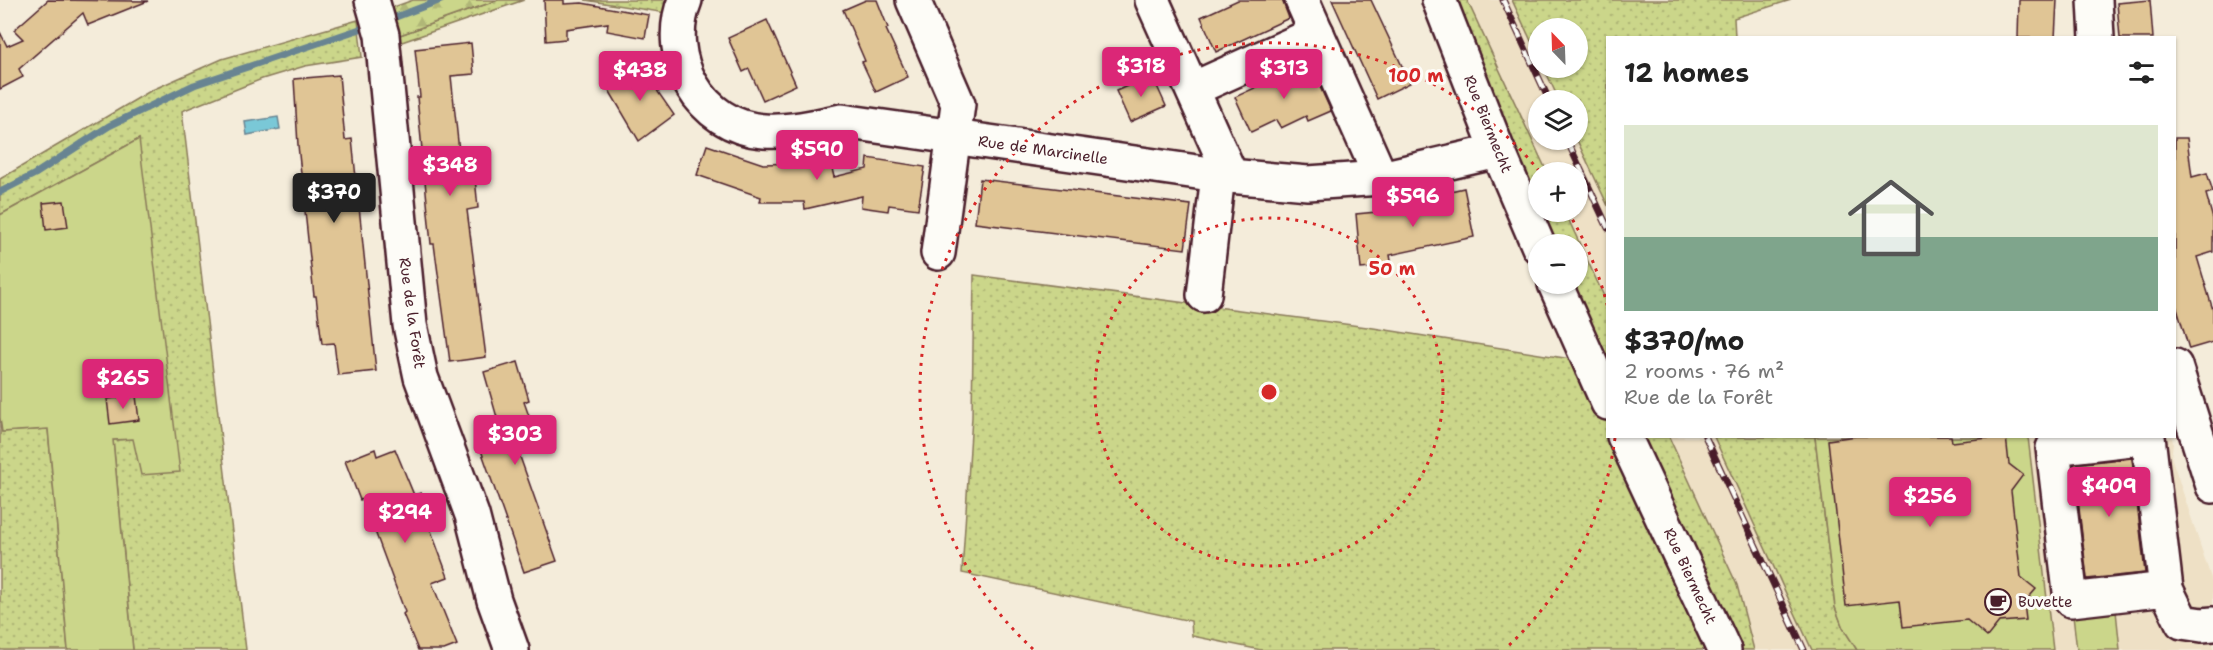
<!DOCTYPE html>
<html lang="en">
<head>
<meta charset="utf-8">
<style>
	:root { --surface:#fff; --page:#f2f2f2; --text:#222; --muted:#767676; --line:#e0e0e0; --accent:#db2777 }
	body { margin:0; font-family:"Shantell Sans",sans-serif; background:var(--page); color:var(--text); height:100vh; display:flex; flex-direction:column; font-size:22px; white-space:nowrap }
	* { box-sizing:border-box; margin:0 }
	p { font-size:20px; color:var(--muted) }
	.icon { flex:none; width:33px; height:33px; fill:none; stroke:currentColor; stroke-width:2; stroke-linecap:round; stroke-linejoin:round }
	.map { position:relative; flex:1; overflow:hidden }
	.side { position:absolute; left:1606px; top:36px; width:570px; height:402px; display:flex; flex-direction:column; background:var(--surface); border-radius:0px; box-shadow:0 2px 4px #0004 }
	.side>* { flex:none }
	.needle { width:39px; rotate:337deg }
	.tools { position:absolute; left:1528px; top:18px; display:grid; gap:12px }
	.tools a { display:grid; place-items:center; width:60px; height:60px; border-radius:50%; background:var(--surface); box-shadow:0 2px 4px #0004; font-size:30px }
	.price { position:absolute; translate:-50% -51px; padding:0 14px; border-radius:6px; background:var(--accent); color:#fff; font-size:20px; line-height:39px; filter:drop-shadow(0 2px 3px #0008) }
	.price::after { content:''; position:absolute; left:50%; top:36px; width:18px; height:14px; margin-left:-9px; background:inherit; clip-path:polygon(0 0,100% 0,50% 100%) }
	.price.on { background:#222; color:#fff }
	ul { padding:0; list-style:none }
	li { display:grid; align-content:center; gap:12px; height:318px; padding:0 18px }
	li+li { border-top:2px solid var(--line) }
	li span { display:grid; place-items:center; height:186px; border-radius:0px; color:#555 }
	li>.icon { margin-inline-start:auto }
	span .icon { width:108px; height:108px; fill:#fffc; stroke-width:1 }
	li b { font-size:26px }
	h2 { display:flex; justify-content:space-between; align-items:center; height:72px; padding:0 18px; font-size:26px }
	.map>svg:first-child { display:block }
	.built { fill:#eee0c5 }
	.grass { fill:url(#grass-dots); stroke:#8a7a5a; stroke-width:1.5 }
	.forest { fill:url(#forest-firs); stroke:#8a7a5a; stroke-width:1.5 }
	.garden { fill:#cbd68a; stroke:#8a7a5a; stroke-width:1.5 }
	.water { fill:#7ac8d7; stroke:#678492; stroke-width:1.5 }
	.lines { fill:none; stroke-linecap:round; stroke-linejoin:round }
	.stream { stroke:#678492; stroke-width:7 }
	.building { fill:#e0c595; stroke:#4a1f2b; stroke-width:1.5 }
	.minor-casing { stroke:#4a1f2b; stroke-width:38 }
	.major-casing { stroke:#4a1f2b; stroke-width:38 }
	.minor { stroke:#fdfcf7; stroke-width:33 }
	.major { stroke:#fdfcf7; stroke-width:33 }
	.rail-casing { stroke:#4a1f2b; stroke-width:7 }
	.rail { stroke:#fdfcf7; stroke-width:4.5; stroke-dasharray:14; stroke-linecap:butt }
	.ring { fill:none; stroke:#d62828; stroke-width:3; stroke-dasharray:3 6 }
	.labels { text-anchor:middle; stroke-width:6; stroke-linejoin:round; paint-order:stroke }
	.street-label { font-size:15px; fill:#4a1f2b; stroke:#fdfcf7 }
	.poi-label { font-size:15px; fill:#4a1f2b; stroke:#fdfcf7; text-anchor:start }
	.centre { fill:#d62828; stroke:#fdfcf7; stroke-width:3 }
	.ring-label { font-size:18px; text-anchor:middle; font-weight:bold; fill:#d62828; stroke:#fdfcf7; stroke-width:6; stroke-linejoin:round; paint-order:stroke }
</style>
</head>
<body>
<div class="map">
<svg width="2213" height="650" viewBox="0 0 2213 650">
	<defs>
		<pattern id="grass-dots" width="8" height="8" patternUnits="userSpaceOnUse" patternTransform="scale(1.5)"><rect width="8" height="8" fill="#cbd68a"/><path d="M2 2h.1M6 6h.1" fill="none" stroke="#b0b777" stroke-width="1.8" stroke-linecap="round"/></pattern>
		<pattern id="forest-firs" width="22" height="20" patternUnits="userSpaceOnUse" patternTransform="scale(1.5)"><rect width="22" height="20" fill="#cbd68a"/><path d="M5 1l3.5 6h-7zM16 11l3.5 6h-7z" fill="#b0b777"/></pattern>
	</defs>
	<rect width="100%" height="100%" fill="#f4ecda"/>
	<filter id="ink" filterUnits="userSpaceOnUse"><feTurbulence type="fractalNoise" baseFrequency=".0167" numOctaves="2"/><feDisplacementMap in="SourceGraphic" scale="12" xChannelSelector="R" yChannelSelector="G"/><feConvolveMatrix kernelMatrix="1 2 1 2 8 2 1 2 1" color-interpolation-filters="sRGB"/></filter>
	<g filter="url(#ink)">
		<g class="built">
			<polygon points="1467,0 1512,0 1539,58 1539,68 1544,68 1559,100 1539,100 1539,140 1577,140 1608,206 1608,305 1565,212 1578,212 1578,172 1547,172"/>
			<polygon points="1669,437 1714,437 1812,650 1754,650 1737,585"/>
			<polygon points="2028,437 2172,437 2173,444 2171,456 2213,584 2213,650 2053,650"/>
		</g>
		<g class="grass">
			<polygon points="498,0 524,0 399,43 397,36"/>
			<polygon points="585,0 671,0 666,13"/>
			<polygon points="1450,0 1467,0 1547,172 1539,172 1539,212 1565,212 1608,305 1608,403 1555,284 1578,284 1578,244 1539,244"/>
			<polygon points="1512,0 1791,0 1734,18 1735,37 1608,38 1608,206 1577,140 1578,100 1559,100 1544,68 1578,68 1578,28 1539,28 1539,58"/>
			<polygon points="358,20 362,57 305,66 262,79 182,111 246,650 133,650 113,440 133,439 139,139 0,215 0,179 152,90 222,59"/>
			<polygon points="974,275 1367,327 1577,360 1608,424 1608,436 1715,650 1261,650 1192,636 1191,621 962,573 972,417"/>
			<polygon points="0,418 2,432 48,429 68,650 0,650"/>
			<polygon points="1624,437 1669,437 1737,585 1754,650 1724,650"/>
			<polygon points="1714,437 1815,437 1835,607 1843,628 1857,650 1812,650"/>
		</g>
		<polygon class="forest" points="413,0 498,0 397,36 391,8"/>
		<g class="garden">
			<polygon points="139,139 180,472 141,475 133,439 113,440 133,650 68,650 48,429 2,432 0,418 0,215"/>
			<polygon points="1815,437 2028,437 2053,650 1857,650 1843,628 1835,607"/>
			<polygon points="2116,611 2120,650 2077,650 2073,616"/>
		</g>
		<polygon class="water" points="278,117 280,129 247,135 245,122"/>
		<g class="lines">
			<g class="stream">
				<polyline points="393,18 441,0"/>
				<polyline points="0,192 35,174 109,126 194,85 360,29"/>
			</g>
		</g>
		<g class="building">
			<polygon points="48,0 148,1 88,25 83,13 19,69 23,77 0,89 0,32 7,46 23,39 14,30"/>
			<polygon points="544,0 564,0 564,4 582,3 649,15 645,38 607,31 608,23 566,29 566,39 546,41"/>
			<polygon points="866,0 877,0 888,28 886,29 908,77 876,92 862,62 865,61 843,10"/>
			<polygon points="1238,0 1282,0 1289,18 1216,52 1201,17"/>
			<polygon points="1332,0 1371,0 1410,83 1377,99"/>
			<polygon points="2019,0 2057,0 2055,38 2018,38"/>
			<polygon points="2150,0 2153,38 2120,38 2117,3"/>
			<polygon points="767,20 796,85 763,100 749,69 743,72 728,38"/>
			<polygon points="471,43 474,74 451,76 462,179 475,178 478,208 467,210 486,357 450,362 434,244 431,244 417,97 420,97 415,49"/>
			<polygon points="1309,63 1331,111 1308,121 1306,116 1281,128 1276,120 1251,132 1235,97"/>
			<polygon points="647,65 658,92 674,115 639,141 606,85"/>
			<polygon points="339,75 345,140 352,139 376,371 338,375 334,343 322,344 316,296 314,296 298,145 294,79"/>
			<polygon points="1152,75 1166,106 1130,122 1116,91"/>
			<polygon points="2175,138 2187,138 2192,177 2207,173 2213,192 2206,194 2213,219 2213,252 2197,257 2213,310 2213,342 2189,349 2175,302"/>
			<polygon points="707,145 763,164 796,163 829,156 834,177 867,169 868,158 925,167 918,209 889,205 888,211 861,207 862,196 805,209 804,202 760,202 761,197 697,175"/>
			<polygon points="980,179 1191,205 1185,249 975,223"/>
			<polygon points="1464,188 1474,237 1390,255 1392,266 1361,269 1356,214 1408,209 1406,201"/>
			<polygon points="64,201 68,227 46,230 43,203"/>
			<polygon points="518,362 529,400 524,402 540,447 519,454 557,561 524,572 476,436 500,428 484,372"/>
			<polygon points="136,396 139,420 110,424 107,399"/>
			<polygon points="1856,436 1951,436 1952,442 2006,436 2009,464 2023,475 2011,491 2021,577 2036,589 2024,603 2026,620 1999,622 1987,637 1967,620 1903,627 1900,600 1846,606 1828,440"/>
			<polygon points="375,449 377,456 395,449 414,495 421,493 433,527 430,528 448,577 432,583 457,645 444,650 418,650 403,614 405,612 363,499 360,500 345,461"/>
			<polygon points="2132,458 2145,573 2087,579 2074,464"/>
		</g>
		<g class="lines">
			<defs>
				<g id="minor">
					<polyline points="372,0 382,35 410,325 421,377 472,515 494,600 512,650"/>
					<path d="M 685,0 C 662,57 700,127 764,131 C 790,133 816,126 842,121 L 1218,175 L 1308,183 L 1381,178 L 1498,151"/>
					<polyline points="913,0 958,104 938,253"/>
					<polyline points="1152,0 1231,176"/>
					<polyline points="1302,0 1381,178"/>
					<polyline points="1439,0 1498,151 1539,247"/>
					<polyline points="1193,89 1317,33"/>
					<polyline points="1555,284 1608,403"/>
					<polyline points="1204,295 1218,175"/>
					<polyline points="1624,436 1724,650"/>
					<polyline points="2166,589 2071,600 2053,448 2148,437 2166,589 2182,622 2202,625 2213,624"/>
				</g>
				<g id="major">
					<polyline points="2095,0 2097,38"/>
					<polyline points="2175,366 2213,486"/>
				</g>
			</defs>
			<use href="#minor" class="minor-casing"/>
			<use href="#major" class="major-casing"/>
			<use href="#minor" class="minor"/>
			<use href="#major" class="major"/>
			<defs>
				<g id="rail">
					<polyline points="1503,0 1549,100"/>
					<polyline points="1567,140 1608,228"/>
					<polyline points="1705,436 1804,650"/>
				</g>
			</defs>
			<use href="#rail" class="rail-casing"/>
			<use href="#rail" class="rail"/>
		</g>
	</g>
	<g class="ring">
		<circle cx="1269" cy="392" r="174"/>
		<path d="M1615 438A349 349 0 0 1 1505 649M1033 649A349 349 0 1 1 1540 172M1568 212A349 349 0 0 1 1608 308"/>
	</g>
	<defs>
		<symbol id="cafe-ring" viewBox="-11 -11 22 22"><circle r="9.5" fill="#fdfcf7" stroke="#4a1f2b" stroke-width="1.5"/><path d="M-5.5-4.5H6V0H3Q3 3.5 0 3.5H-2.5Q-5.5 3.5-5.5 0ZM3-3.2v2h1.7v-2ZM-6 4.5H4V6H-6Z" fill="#4a1f2b"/></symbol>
	</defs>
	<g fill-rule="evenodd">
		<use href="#cafe-ring" x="1983" y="587" width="30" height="30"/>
	</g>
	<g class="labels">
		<g class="street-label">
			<text transform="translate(1488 124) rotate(68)" y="5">Rue Biermecht</text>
			<text transform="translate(1043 150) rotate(8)" y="5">Rue de Marcinelle</text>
			<text transform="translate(412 313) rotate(82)" y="5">Rue de la Forêt</text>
			<text transform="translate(1690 576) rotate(65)" y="5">Rue Biermecht</text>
		</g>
		<g class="poi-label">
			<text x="2018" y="607">Buvette</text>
		</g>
	</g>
	<circle cx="1269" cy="392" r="9" class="centre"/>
	<g class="ring-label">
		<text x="1416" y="82">100 m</text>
		<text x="1392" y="275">50 m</text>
	</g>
</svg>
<div class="tools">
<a><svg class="needle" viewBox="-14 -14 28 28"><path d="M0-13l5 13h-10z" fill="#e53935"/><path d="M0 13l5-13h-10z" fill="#767676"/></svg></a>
<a><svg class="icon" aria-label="layers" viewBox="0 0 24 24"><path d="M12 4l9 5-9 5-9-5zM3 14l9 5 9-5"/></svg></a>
<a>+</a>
<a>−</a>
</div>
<b class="price" style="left:1141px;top:98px">$318</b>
<b class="price" style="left:1284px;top:100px">$313</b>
<b class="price" style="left:640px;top:102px">$438</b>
<b class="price" style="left:817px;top:181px">$590</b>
<b class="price" style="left:450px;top:197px">$348</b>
<b class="price on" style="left:334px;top:224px">$370</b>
<b class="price" style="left:1413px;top:228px">$596</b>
<b class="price" style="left:123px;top:410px">$265</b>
<b class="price" style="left:515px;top:466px">$303</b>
<b class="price" style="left:2109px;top:518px">$409</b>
<b class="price" style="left:1930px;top:528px">$256</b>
<b class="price" style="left:405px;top:544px">$294</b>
<section class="side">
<h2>12 homes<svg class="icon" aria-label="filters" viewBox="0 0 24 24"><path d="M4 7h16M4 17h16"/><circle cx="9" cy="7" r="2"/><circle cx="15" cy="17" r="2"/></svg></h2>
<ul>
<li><span style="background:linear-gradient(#dfe7d0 60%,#7fa58c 0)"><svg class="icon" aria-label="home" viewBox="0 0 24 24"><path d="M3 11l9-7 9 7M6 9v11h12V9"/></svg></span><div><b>$370/mo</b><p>2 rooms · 76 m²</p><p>Rue de la Forêt</p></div></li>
</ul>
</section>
</div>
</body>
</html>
